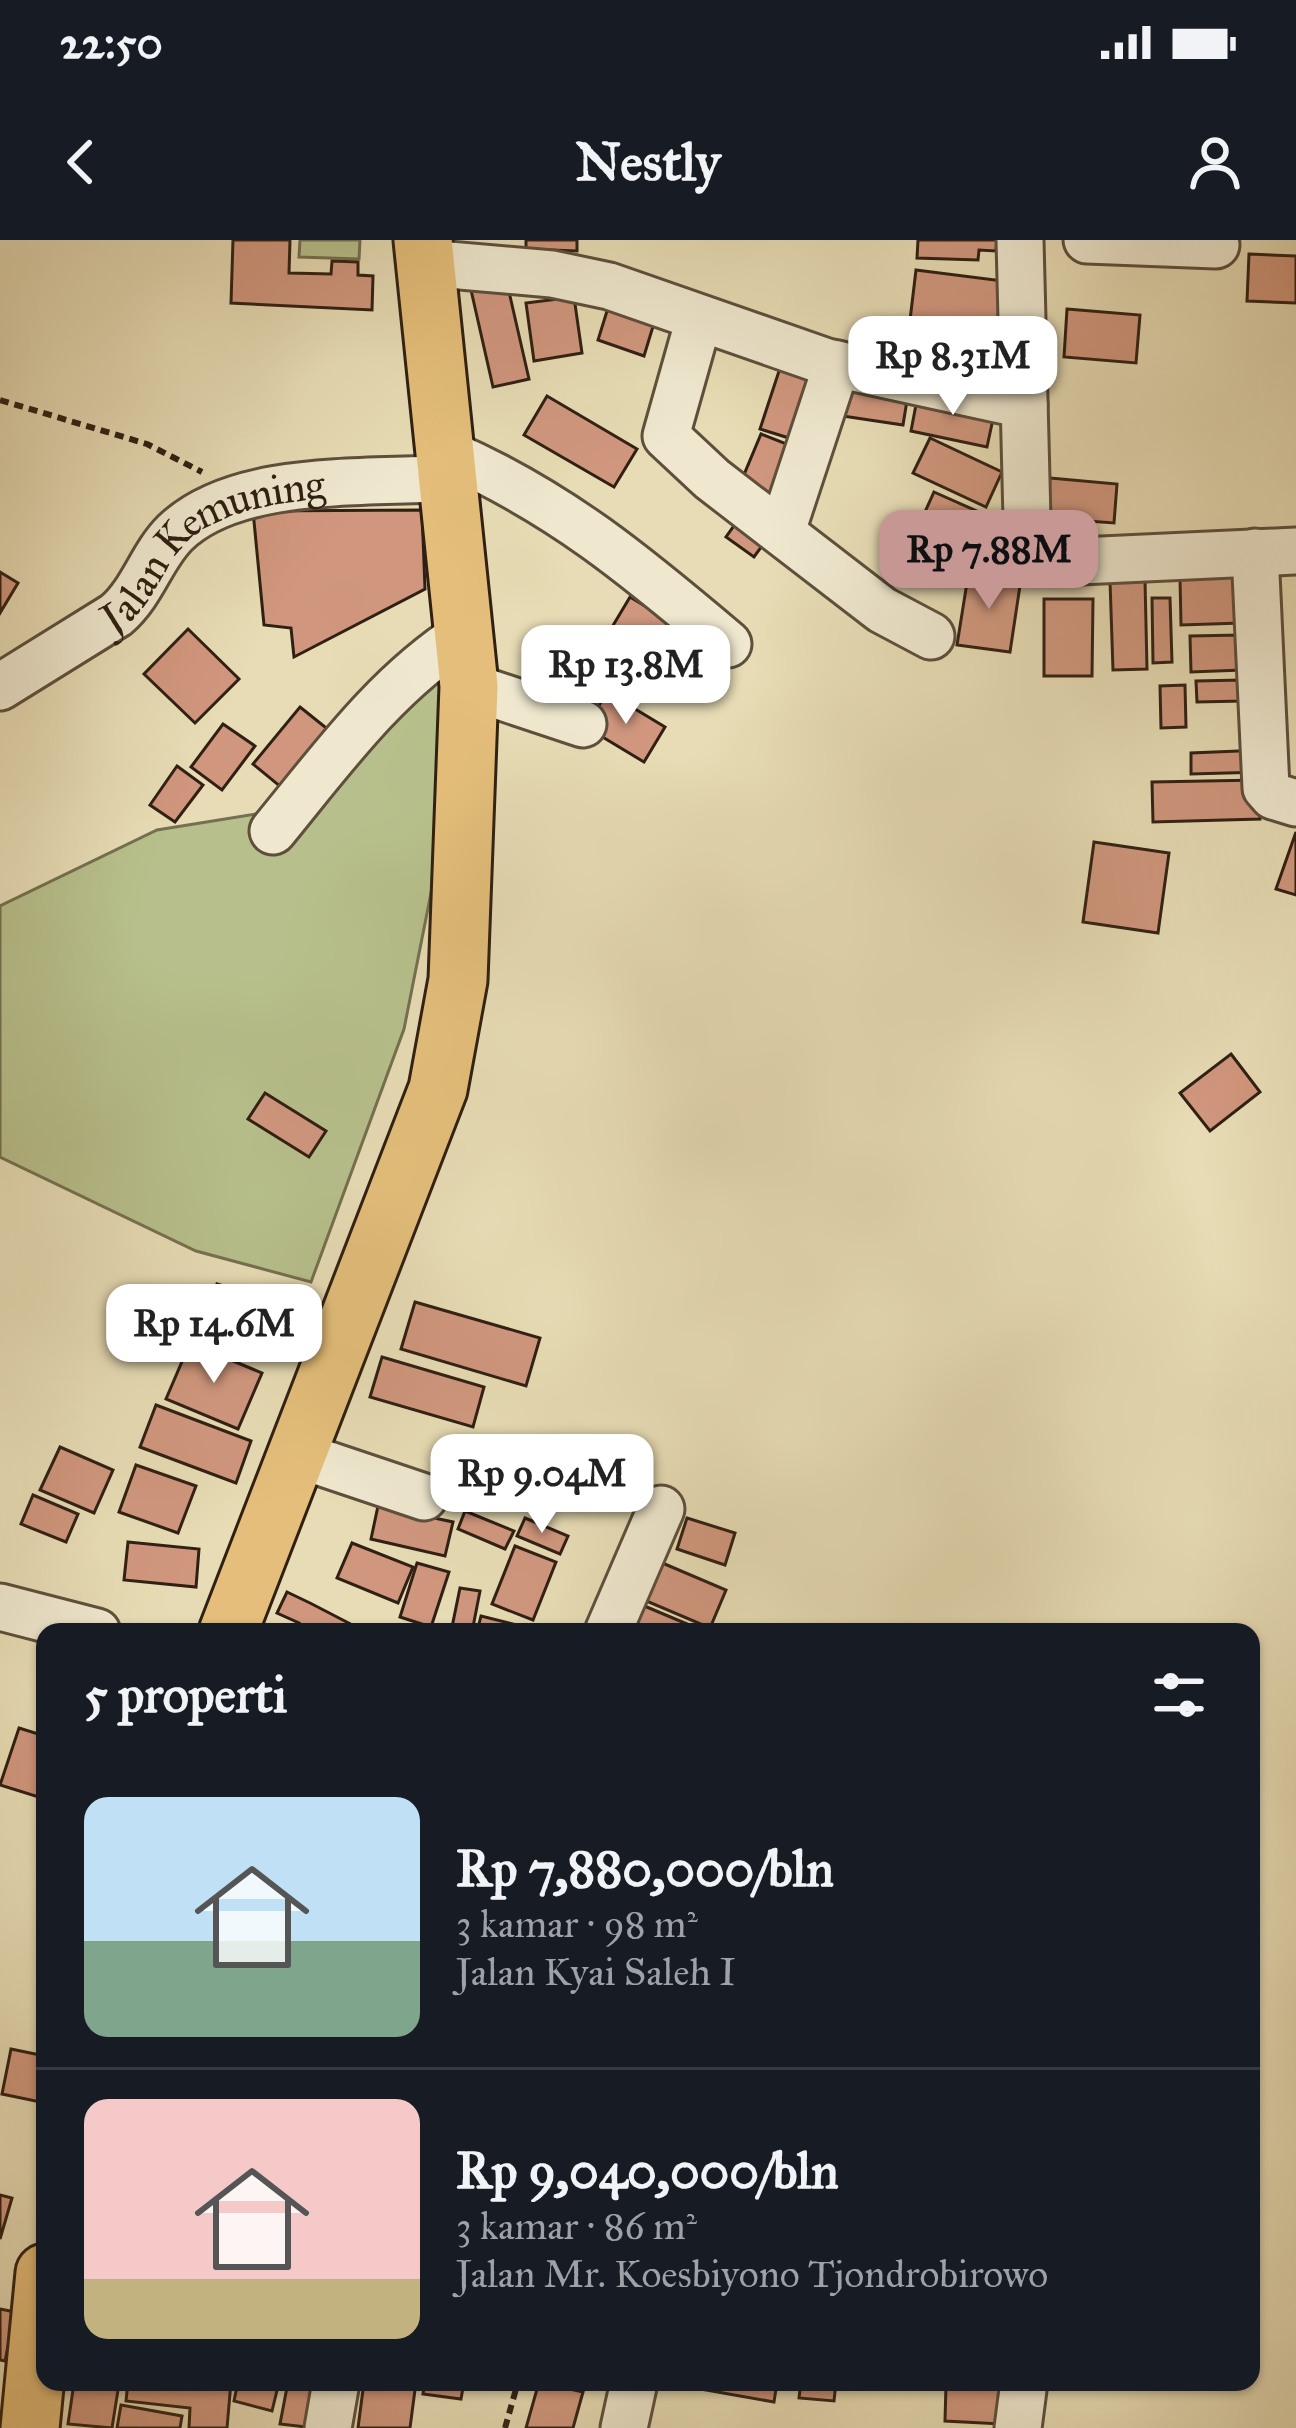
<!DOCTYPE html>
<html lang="id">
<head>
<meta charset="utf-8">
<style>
	:root { --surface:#171b24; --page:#20242c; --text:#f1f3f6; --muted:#9ea1a6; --line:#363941; --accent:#c59692 }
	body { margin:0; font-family:"IM FELL Great Primer",serif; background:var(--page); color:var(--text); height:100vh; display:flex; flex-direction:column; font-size:45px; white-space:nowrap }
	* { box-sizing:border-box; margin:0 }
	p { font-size:39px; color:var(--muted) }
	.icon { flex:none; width:66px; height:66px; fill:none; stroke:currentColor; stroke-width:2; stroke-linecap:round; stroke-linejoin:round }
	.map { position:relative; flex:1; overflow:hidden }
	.side { position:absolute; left:36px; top:1383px; width:1224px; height:768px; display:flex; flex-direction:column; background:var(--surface); border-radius:24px; box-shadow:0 3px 9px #0004 }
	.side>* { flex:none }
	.price { position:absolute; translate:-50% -102px; padding:0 27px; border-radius:24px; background:#fff; color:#222; font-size:39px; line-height:78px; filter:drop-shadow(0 3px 6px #0008) }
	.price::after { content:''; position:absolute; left:50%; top:72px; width:36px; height:27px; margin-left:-18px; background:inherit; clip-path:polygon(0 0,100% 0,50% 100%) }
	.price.on { background:var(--accent); color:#111 }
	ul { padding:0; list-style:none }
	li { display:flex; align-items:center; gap:36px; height:300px; padding:0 48px }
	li+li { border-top:3px solid var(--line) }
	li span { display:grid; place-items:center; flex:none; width:336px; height:240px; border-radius:24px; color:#555 }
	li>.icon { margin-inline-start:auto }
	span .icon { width:144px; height:144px; fill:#fffc; stroke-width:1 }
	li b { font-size:51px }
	h2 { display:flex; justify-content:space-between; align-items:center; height:144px; padding:0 48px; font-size:51px }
	.status { display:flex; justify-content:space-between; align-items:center; height:84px; padding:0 60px; background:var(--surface); direction:ltr }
	.status svg { height:33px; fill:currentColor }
	header { display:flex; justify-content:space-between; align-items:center; height:156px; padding:0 48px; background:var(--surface); font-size:54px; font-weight:800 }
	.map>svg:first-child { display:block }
	.green { fill:#b7c08c; stroke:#747050; stroke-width:3 }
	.building { fill:#d0977e; stroke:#302013; stroke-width:3 }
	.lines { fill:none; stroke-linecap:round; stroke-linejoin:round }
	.minor-casing { stroke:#5e4f3c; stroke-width:51 }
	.major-casing { stroke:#302013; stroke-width:63 }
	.path { stroke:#302013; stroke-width:6; stroke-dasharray:9 6; stroke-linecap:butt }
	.minor { stroke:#efe8cf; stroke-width:45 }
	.major { stroke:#e4be7a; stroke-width:57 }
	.labels { text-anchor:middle; stroke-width:10; stroke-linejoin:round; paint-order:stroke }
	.street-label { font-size:42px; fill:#302013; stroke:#efe8cf }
</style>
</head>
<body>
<div class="status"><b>22:50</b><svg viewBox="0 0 49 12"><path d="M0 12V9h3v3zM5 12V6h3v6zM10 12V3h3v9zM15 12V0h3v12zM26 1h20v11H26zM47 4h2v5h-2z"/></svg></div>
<header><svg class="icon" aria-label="back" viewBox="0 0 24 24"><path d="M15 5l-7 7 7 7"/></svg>Nestly<svg class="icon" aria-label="person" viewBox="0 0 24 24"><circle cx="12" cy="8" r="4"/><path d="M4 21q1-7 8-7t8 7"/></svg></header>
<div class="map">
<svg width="1296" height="2188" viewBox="0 0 1296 2188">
	<rect width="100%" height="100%" fill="#e7dcb5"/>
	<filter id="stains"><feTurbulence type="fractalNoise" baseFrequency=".00167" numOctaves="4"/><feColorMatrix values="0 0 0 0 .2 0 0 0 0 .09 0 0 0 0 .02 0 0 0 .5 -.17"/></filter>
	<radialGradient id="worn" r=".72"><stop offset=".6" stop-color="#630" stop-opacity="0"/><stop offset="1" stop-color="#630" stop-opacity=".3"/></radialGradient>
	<g class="green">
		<polygon points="300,0 360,0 359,19 299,17"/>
		<polygon points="441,427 432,648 404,789 311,1042 196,1011 0,917 0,666 157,590 317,564"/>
	</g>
	<g class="building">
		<polygon points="233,0 290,0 289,33 331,34 332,21 358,22 358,35 373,36 372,70 231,63"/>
		<polygon points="526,0 577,0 577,11 526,9"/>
		<polygon points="918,0 997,0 996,11 979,10 978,20 917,18"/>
		<polygon points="1249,14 1296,16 1296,63 1247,61"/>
		<polygon points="916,30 1003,41 993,115 907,105"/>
		<polygon points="507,43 529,139 493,147 471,50"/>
		<polygon points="612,55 658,70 644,116 598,100"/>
		<polygon points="574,57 582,113 534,121 526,63"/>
		<polygon points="1067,69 1140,75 1136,123 1064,117"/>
		<polygon points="782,122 826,135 805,203 760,189"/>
		<polygon points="841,139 909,148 903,185 836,175"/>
		<polygon points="919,149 996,165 987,207 911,191"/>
		<polygon points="547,156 637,209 614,247 524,195"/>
		<polygon points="761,194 802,210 780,266 738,249"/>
		<polygon points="930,198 1002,232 986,267 913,233"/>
		<polygon points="1050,238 1117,244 1114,283 1047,278"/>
		<polygon points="934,252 979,272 964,303 920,283"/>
		<polygon points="422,270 425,349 294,417 291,388 264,385 253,271"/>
		<polygon points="743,273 772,292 754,317 726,297"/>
		<polygon points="969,330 1021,339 1010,412 957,405"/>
		<polygon points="0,332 18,343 0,373"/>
		<polygon points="1240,336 1241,383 1181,385 1180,338"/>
		<polygon points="1145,340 1147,429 1113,430 1110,341"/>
		<polygon points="630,357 673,383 631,455 587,429"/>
		<polygon points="1152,358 1170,358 1172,422 1153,423"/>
		<polygon points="1044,359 1093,359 1092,436 1044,436"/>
		<polygon points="188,389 239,439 195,483 144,434"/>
		<polygon points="1241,395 1242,430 1191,432 1190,396"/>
		<polygon points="1241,440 1242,461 1197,462 1196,441"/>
		<polygon points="1185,445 1186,487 1161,488 1160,446"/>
		<polygon points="607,452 665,487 644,522 586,487"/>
		<polygon points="300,467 340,499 293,557 253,524"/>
		<polygon points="223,484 255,506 222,550 191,527"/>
		<polygon points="1262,510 1263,532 1191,534 1191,513"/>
		<polygon points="177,526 203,545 175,582 150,565"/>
		<polygon points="1259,540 1260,579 1153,582 1152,542"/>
		<polygon points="1296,592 1296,655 1276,649"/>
		<polygon points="1094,602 1169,613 1158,693 1083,682"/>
		<polygon points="1231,814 1260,852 1210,891 1180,853"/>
		<polygon points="265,853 326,891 309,917 248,879"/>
		<polygon points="217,1044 290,1067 273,1119 201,1097"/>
		<polygon points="415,1062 540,1098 526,1146 401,1109"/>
		<polygon points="190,1103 262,1133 238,1189 166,1159"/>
		<polygon points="382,1117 484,1147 473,1187 370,1157"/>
		<polygon points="156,1165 251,1201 236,1243 140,1207"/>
		<polygon points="489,1197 535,1199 530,1269 484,1266"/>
		<polygon points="60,1207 113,1230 94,1273 40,1250"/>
		<polygon points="136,1225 196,1246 178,1293 119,1272"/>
		<polygon points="33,1255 78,1274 66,1302 21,1284"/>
		<polygon points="378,1266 453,1282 445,1316 371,1299"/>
		<polygon points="465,1271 514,1291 505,1309 458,1289"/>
		<polygon points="525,1278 568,1296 560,1314 517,1296"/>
		<polygon points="687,1278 735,1293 725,1325 677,1309"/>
		<polygon points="128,1302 199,1309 196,1347 124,1340"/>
		<polygon points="352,1303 413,1327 398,1363 337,1338"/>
		<polygon points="515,1306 556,1322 533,1380 492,1364"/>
		<polygon points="660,1322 726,1350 710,1388 644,1360"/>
		<polygon points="417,1323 449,1332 431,1387 400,1377"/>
		<polygon points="460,1348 480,1351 472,1392 451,1392"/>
		<polygon points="287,1352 310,1363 366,1392 295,1392 299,1383 277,1373"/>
		<polygon points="642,1365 699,1389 697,1392 631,1392"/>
		<polygon points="481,1376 529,1388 528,1392 477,1392"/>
		<polygon points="19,1488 45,1496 45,1559 0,1545"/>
		<polygon points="11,1809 45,1816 45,1863 2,1854"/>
		<polygon points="0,1955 12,1958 0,1999"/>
		<polygon points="0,2069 15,2072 5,2121 0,2120"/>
		<polygon points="128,2142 231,2142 227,2188 189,2188 190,2168 126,2161"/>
		<polygon points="238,2142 279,2142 272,2171 234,2161"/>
		<polygon points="288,2142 323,2142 315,2188 280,2184"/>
		<polygon points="364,2142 416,2142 410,2188 358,2188"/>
		<polygon points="425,2142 464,2142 461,2159 423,2154"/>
		<polygon points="539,2142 583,2152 573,2188 526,2188"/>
		<polygon points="696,2142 777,2142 774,2162 695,2148"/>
		<polygon points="801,2142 836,2142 834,2161 799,2158"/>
		<polygon points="74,2143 118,2150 112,2188 68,2184"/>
		<polygon points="946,2145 1003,2147 1001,2184 945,2181"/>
		<polygon points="121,2165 182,2176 180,2188 117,2188"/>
	</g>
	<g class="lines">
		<defs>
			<g id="minor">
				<polyline points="1020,0 1027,279 1043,302 1080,321 1296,311"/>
				<polyline points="1087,0 1216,5"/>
				<polyline points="426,23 552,34 609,46 827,122 1024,165"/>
				<polyline points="699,79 666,196 712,239 882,370 931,396"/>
				<path d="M 447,213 C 559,262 636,326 728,404"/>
				<polyline points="782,291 837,124"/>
				<polyline points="1255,312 1266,548 1273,556 1296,563"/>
				<polyline points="469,446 583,484"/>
				<path id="s1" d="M 0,447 L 116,375 C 143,352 151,317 175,293 C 237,233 368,244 450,238"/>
				<path d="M 273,591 C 332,519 385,445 464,394"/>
				<polyline points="296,1214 424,1257"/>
				<polyline points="0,1367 97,1392"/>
				<polyline points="608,1392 661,1269"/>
				<polyline points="328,2188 336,2142"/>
				<polyline points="624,2188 634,2142"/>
				<polyline points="1018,2188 1024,2142"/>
			</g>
			<g id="major">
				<polyline points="228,1392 438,849 458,740 469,446 423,0"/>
				<polyline points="30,2188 45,2033"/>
			</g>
		</defs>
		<use href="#minor" class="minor-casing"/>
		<use href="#major" class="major-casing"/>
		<g class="path">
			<polyline points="0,160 147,204 202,232"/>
			<polyline points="505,2188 518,2142"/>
		</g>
		<use href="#minor" class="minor"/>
		<use href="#major" class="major"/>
	</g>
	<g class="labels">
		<g class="street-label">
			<text dy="15" stroke="none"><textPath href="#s1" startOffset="261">Jalan Kemuning</textPath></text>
		</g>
	</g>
	<rect width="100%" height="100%" filter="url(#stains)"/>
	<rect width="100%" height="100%" fill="url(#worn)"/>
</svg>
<b class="price" style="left:953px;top:178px">Rp 8.31M</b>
<b class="price on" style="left:989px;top:372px">Rp 7.88M</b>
<b class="price" style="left:626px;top:487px">Rp 13.8M</b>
<b class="price" style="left:214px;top:1146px">Rp 14.6M</b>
<b class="price" style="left:542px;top:1296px">Rp 9.04M</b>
<section class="side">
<h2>5 properti<svg class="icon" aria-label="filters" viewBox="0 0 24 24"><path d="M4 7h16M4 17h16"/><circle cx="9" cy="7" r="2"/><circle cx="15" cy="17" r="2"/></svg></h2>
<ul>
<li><span style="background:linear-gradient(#bfe0f5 60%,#7fa58c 0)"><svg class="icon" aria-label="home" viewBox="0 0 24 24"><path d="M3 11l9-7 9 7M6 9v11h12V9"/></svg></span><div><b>Rp 7,880,000/bln</b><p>3 kamar · 98 m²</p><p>Jalan Kyai Saleh I</p></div></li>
<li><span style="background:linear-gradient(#f6c9c9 75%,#c2b280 0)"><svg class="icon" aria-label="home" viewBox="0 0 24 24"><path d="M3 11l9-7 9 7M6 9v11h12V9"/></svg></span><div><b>Rp 9,040,000/bln</b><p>3 kamar · 86 m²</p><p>Jalan Mr. Koesbiyono Tjondrobirowo</p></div></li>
</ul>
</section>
</div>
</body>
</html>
